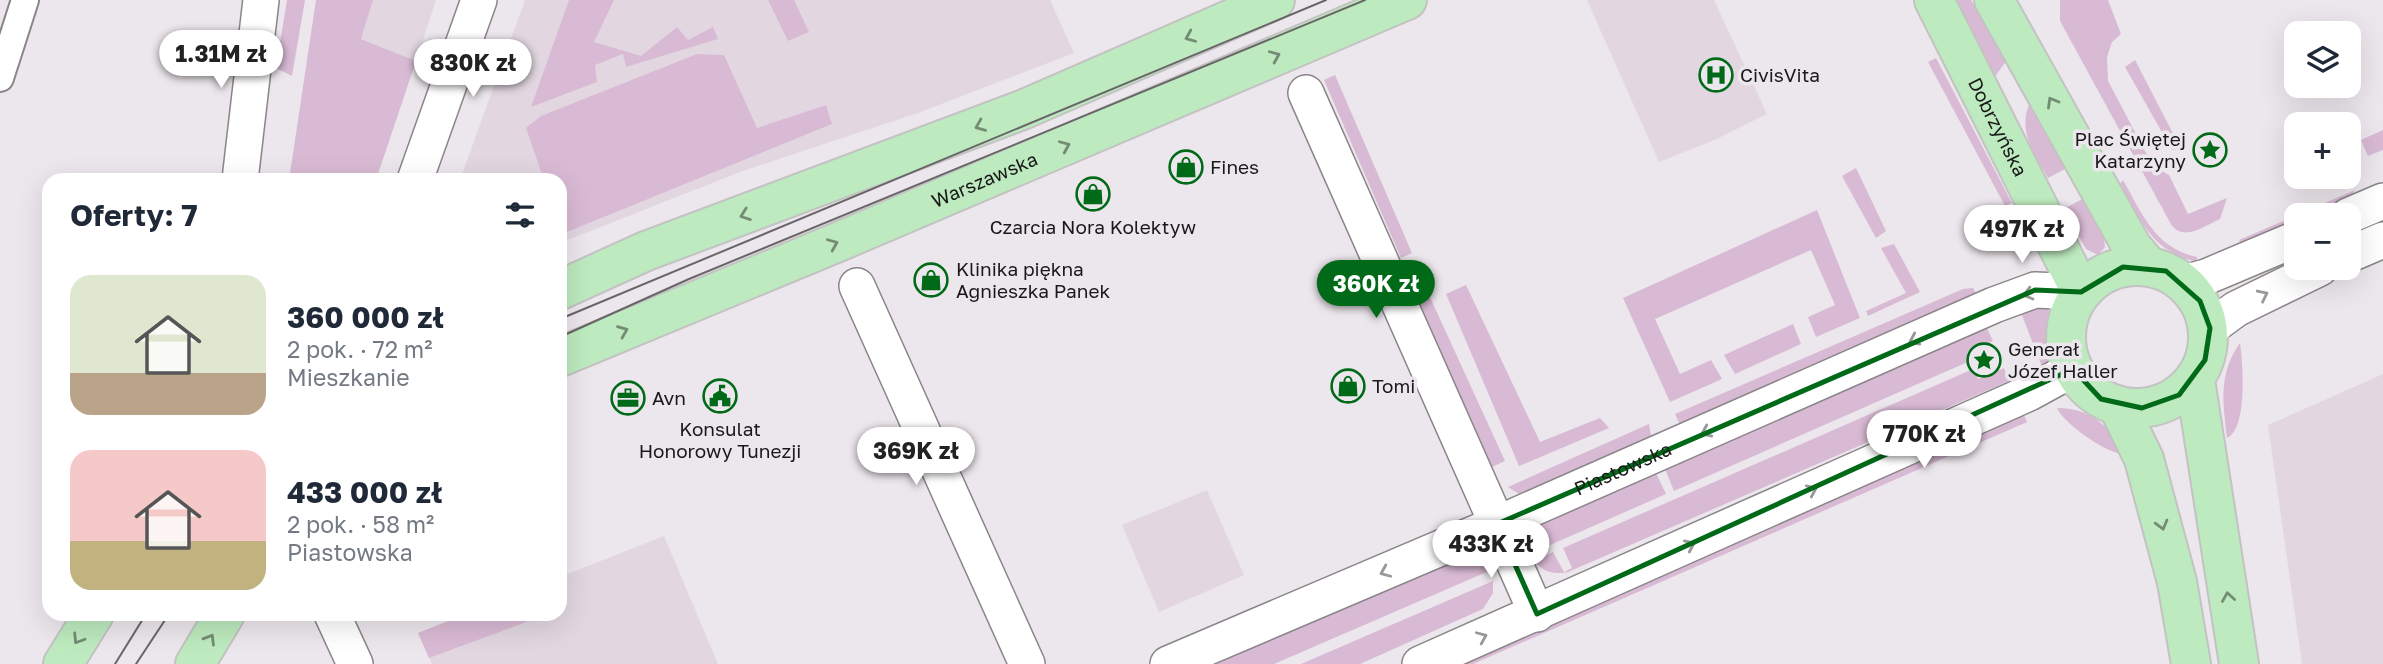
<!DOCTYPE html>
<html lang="pl">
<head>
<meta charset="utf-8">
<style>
	:root { --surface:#fff; --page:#f2f2f3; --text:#1f2937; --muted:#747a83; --accent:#016a18 }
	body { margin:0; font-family:"Golos Text",sans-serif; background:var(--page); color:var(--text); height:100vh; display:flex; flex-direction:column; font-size:26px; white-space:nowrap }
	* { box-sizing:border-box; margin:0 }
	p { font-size:23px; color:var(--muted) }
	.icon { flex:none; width:38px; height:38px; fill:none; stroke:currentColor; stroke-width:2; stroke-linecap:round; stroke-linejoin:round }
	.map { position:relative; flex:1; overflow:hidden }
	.side { position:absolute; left:42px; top:173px; width:525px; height:448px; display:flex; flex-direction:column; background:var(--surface); border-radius:21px; box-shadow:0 7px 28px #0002 }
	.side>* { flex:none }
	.tools { position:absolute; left:2284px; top:21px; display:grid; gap:14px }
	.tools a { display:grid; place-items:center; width:77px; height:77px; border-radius:14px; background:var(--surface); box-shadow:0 7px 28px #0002; font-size:35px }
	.price { position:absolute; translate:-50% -60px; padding:0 16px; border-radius:24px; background:#fff; color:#222; font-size:23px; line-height:46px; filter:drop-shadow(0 2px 4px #0008) }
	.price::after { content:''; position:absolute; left:50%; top:42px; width:21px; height:16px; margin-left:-10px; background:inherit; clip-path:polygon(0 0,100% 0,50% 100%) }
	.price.selected { background:var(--accent); color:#fff }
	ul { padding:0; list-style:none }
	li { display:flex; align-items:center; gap:21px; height:175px; padding:0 28px }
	li span { display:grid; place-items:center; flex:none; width:196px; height:140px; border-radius:21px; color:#555 }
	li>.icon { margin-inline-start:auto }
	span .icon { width:84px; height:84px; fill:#fffc; stroke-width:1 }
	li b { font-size:30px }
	h2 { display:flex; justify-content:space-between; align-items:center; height:84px; padding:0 28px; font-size:30px }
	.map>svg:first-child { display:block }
	.built { fill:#e2d7e1 }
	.green { fill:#d9bad4 }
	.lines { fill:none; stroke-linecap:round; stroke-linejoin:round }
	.pedestrian-casing { stroke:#8a8589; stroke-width:30 }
	.minor-casing { stroke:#8a8589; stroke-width:38 }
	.primary-casing { stroke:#c3c3c3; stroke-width:42 }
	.pedestrian { stroke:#fff; stroke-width:26 }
	.minor { stroke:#fff; stroke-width:35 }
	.primary { stroke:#bdeabe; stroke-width:38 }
	.tram { stroke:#696669; stroke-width:2 }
	.oneway { stroke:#748c74 }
	.oneway2 { stroke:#989898 }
	.marked { fill:none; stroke:#016a18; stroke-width:5; stroke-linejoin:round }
	.labels { text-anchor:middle; stroke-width:7; stroke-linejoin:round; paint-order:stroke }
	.poi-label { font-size:19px; fill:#1a191a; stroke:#ece7ec; text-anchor:start }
	.street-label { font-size:19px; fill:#1a191a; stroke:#ece7ec }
</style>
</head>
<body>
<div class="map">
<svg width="2383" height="664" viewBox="0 0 2383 664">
	<rect width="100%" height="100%" fill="#ece7ec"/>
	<g class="built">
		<polygon points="373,0 436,0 416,61 361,39"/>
		<polygon points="525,0 1050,0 1074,53 918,113 740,172 560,243 560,180 460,180"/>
		<polygon points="1587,0 1714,0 1767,114 1717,139 1659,162"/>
		<polygon points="2383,374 2383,664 2302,664 2268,425"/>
		<polygon points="1207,490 1244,575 1159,612 1122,525"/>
		<polygon points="664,536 718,664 432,664 418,633 466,614 560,614 560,577"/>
	</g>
	<g class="green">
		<polygon points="287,0 305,0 292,76 276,68"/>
		<polygon points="316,0 373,0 361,39 416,61 376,180 289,180"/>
		<polygon points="569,0 614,0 594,42 641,56 677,27 688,40 713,27 718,39 626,67 623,54 595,65 597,82 531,107"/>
		<polygon points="768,0 794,0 809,32 788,41"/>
		<polygon points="1949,0 1971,0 2007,60 1993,79"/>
		<path d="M 2060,0 L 2108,0 L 2121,34 L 2112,42 L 2107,57 L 2108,81 L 2153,166 L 2169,175 L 2188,214 L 2227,198 L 2220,219 C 2204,226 2186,241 2172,226 L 2060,21 Z"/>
		<polygon points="697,54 724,55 757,128 826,105 832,124 562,234 560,180 544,180 526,128 541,116"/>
		<polygon points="1936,58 2012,203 2005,206 1928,62"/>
		<polygon points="2135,60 2181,149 2172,150 2125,67"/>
		<polygon points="1335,75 1412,253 1401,258 1324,80"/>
		<path d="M 2030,102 L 2065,169 L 2048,178 C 2034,153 2017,131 2030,102 Z"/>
		<polygon points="2383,130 2383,150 2368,156 2361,140"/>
		<polygon points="1856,168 1886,231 1876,238 1842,176"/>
		<path d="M 2123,180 C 2143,215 2155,248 2197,257 L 2197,262 C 2150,250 2143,222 2120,184 Z"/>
		<path d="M 2355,190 C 2342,212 2320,215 2296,215 L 2296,225 L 2243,248 L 2239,240 Z"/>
		<polygon points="2082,199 2104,239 2105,247 2098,255 2086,249 2064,209"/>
		<polygon points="1817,210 1860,318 1816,337 1808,317 1835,305 1811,250 1655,319 1680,374 1711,360 1722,379 1670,402 1623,298"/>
		<polygon points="1894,244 1920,292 1868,316 1866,311 1906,293 1881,248"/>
		<polygon points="1466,285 1540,442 1600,418 1609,428 1519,466 1446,294"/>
		<polygon points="1973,288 1977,295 1680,425 1675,414 1963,289"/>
		<polygon points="1429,295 1505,461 1492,467 1417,300"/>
		<path d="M 2047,306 C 2053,317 2046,345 2049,361 L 2042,367 L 2020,310 Z"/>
		<polygon points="1793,324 1801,344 1735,374 1724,355"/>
		<path d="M 1986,326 L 1993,341 L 1967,352 L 1970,361 L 1674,491 L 1665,469 L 1656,473 L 1666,494 L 1532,553 L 1536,560 L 1553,552 L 1564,572 L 1572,568 L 1563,548 L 1973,369 L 1978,379 L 2004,368 L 2009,381 L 1568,572 C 1538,579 1520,551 1536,526 Z"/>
		<path d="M 2240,343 C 2243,363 2248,429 2227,438 C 2223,402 2218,374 2240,343 Z"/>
		<path d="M 2057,408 C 2090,408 2110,426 2125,454 C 2109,456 2063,423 2057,408 Z"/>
		<polygon points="2024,415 2027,422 1473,664 1454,664"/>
		<polygon points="1649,424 1651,436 1519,494 1508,487"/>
		<polygon points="1460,558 1479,561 1489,571 1274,664 1216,664"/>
		<polygon points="1493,581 1493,593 1483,609 1360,664 1301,664"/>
		<polygon points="466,614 529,614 529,615 526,622 429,658 418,633"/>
	</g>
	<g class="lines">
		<defs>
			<polyline id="pedestrian" points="0,78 25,0"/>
			<g id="minor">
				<polyline points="1306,93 1537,614"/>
				<polyline points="240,180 261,0"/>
				<polyline points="415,180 479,0"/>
				<polyline points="2348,216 2383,201"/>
				<polyline points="2348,255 2383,240"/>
				<polyline points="2184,283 2206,277 2296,239"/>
				<polyline points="857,286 1027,664"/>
				<polyline points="2210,328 2236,309 2320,268"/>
				<polyline points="332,614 355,664"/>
				<path id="s1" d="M 1168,664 L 1497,524 L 1994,305 L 2035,290 L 2081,292"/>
				<polyline points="1420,664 2029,393 2073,369"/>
			</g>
			<g id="primary">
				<path id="s2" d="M 1934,0 L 2081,292"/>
				<polyline points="1994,0 2132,247 2148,266"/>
				<circle cx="2137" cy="337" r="71"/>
				<polyline points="560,290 646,251 1022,110 1275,0"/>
				<path id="s3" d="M 560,357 L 838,242 L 1407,0"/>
				<polyline points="2195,380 2239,664"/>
				<polyline points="2118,406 2144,459 2177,582 2191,664"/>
				<polyline points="63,664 94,614"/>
				<polyline points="195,664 225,614"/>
			</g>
		</defs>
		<use href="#pedestrian" class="pedestrian-casing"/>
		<use href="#minor" class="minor-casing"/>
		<use href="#primary" class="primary-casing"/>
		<use href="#pedestrian" class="pedestrian"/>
		<use href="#minor" class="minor"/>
		<use href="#primary" class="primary"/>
		<g class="tram">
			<polyline points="560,319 1326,0"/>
			<polyline points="560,337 689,279 1365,0"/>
			<polyline points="115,664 146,614"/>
			<polyline points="136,664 169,614"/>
		</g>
	</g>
	<defs><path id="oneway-chevron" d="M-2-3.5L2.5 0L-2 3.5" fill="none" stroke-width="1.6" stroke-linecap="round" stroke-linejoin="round" transform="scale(1.75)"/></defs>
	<g class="oneway">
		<use href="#oneway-chevron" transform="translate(1190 37) rotate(157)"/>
		<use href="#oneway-chevron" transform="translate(1275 56) rotate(-23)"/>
		<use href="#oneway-chevron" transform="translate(2052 102) rotate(-120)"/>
		<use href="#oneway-chevron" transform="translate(980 126) rotate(158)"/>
		<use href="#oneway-chevron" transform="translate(1065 146) rotate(-23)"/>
		<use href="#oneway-chevron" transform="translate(745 215) rotate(160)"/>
		<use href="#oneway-chevron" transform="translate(833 244) rotate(-23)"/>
		<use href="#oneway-chevron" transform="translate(623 331) rotate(-22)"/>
		<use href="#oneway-chevron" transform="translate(2162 525) rotate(75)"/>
		<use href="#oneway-chevron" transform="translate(2228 597) rotate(-99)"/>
		<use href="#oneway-chevron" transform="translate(78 639) rotate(122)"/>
		<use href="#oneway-chevron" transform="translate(210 639) rotate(-59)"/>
	</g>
	<g class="oneway2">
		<use href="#oneway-chevron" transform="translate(2028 294) rotate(165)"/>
		<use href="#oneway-chevron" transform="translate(2263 295) rotate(-26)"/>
		<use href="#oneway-chevron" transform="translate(1914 340) rotate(156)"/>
		<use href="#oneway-chevron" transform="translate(1706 432) rotate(156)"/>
		<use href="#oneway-chevron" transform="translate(1812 490) rotate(-24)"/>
		<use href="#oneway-chevron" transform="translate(1690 545) rotate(-24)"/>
		<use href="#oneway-chevron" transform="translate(1385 572) rotate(157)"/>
		<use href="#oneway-chevron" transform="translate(1482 637) rotate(-23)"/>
	</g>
	<path class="marked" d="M 2123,267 L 2166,271 L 2200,301 L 2210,328 L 2205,360 L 2179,395 L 2142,408 L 2101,399 L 2073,369 L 1537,614 L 1497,524 L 2035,290 L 2081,292 Z"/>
	<defs>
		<symbol id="hospital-ring" viewBox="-11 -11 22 22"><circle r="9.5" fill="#ece7ec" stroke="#016a18" stroke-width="1.5"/><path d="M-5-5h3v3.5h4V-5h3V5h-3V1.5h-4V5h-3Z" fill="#016a18"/></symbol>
		<symbol id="sight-ring" viewBox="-11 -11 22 22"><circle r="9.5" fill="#ece7ec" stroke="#016a18" stroke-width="1.5"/><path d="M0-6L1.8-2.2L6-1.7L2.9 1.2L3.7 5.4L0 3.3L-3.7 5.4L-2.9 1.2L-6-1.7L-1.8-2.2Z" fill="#016a18"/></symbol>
		<symbol id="shop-ring" viewBox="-11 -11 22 22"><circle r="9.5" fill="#ece7ec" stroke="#016a18" stroke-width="1.5"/><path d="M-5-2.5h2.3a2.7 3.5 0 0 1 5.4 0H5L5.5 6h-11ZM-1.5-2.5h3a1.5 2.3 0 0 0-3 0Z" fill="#016a18"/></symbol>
		<symbol id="civic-ring" viewBox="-11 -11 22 22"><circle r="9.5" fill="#ece7ec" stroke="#016a18" stroke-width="1.5"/><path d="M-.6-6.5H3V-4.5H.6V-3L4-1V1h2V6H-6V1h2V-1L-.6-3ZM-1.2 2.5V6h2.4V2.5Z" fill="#016a18"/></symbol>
		<symbol id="office-ring" viewBox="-11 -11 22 22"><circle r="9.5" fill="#ece7ec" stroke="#016a18" stroke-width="1.5"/><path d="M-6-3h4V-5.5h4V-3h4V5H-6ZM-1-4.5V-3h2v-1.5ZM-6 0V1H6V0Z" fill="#016a18"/></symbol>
	</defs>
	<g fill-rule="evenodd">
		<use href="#hospital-ring" x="1697" y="56" width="38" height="38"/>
		<use href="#sight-ring" x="2191" y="131" width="38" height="38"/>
		<use href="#shop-ring" x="1167" y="148" width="38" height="38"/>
		<use href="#shop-ring" x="1074" y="175" width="38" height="38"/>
		<use href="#shop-ring" x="912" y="261" width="38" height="38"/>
		<use href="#sight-ring" x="1965" y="341" width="38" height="38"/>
		<use href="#shop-ring" x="1329" y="367" width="38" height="38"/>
		<use href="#civic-ring" x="701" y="377" width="38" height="38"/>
		<use href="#office-ring" x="609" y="379" width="38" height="38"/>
	</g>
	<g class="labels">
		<g class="poi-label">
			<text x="1740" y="82">CivisVita</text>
			<text x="2186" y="146" text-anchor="end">Plac Świętej<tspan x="2186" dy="22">Katarzyny</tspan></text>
			<text x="1210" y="174">Fines</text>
			<text x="1093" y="234" text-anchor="middle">Czarcia Nora Kolektyw</text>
			<text x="956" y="276">Klinika piękna<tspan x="956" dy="22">Agnieszka Panek</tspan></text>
			<text x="2008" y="356">Generał<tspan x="2008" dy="22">Józef Haller</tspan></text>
			<text x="1372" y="393">Tomi</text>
			<text x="652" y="405">Avn</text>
			<text x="720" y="436" text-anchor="middle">Konsulat<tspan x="720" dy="22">Honorowy Tunezji</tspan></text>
		</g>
		<g class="street-label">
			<text dy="7" stroke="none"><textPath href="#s2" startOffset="142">Dobrzyńska</textPath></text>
			<text dy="7" stroke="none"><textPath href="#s3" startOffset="460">Warszawska</textPath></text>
			<text dy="7" stroke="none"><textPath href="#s1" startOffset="495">Piastowska</textPath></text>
		</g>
	</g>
</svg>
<div class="tools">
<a><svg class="icon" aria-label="layers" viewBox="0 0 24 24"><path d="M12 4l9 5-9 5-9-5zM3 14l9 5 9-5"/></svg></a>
<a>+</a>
<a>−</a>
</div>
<b class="price" style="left:221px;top:90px">1.31M zł</b>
<b class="price" style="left:473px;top:99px">830K zł</b>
<b class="price" style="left:2022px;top:265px">497K zł</b>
<b class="price selected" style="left:1376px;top:320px">360K zł</b>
<b class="price" style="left:1924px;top:470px">770K zł</b>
<b class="price" style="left:916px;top:487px">369K zł</b>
<b class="price" style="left:1491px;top:580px">433K zł</b>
<section class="side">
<h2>Oferty: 7<svg class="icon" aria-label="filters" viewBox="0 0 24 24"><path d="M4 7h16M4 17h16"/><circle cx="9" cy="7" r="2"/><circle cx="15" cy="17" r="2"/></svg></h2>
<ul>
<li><span style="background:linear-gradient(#dfe7d0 70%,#b9a48a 0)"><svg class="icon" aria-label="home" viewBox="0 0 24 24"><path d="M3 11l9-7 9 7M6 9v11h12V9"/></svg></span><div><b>360 000 zł</b><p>2 pok. · 72 m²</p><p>Mieszkanie</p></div></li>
<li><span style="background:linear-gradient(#f6c9c9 65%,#c2b280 0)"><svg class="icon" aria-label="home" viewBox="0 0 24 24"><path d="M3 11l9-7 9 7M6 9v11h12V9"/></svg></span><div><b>433 000 zł</b><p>2 pok. · 58 m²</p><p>Piastowska</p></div></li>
</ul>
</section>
</div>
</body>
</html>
